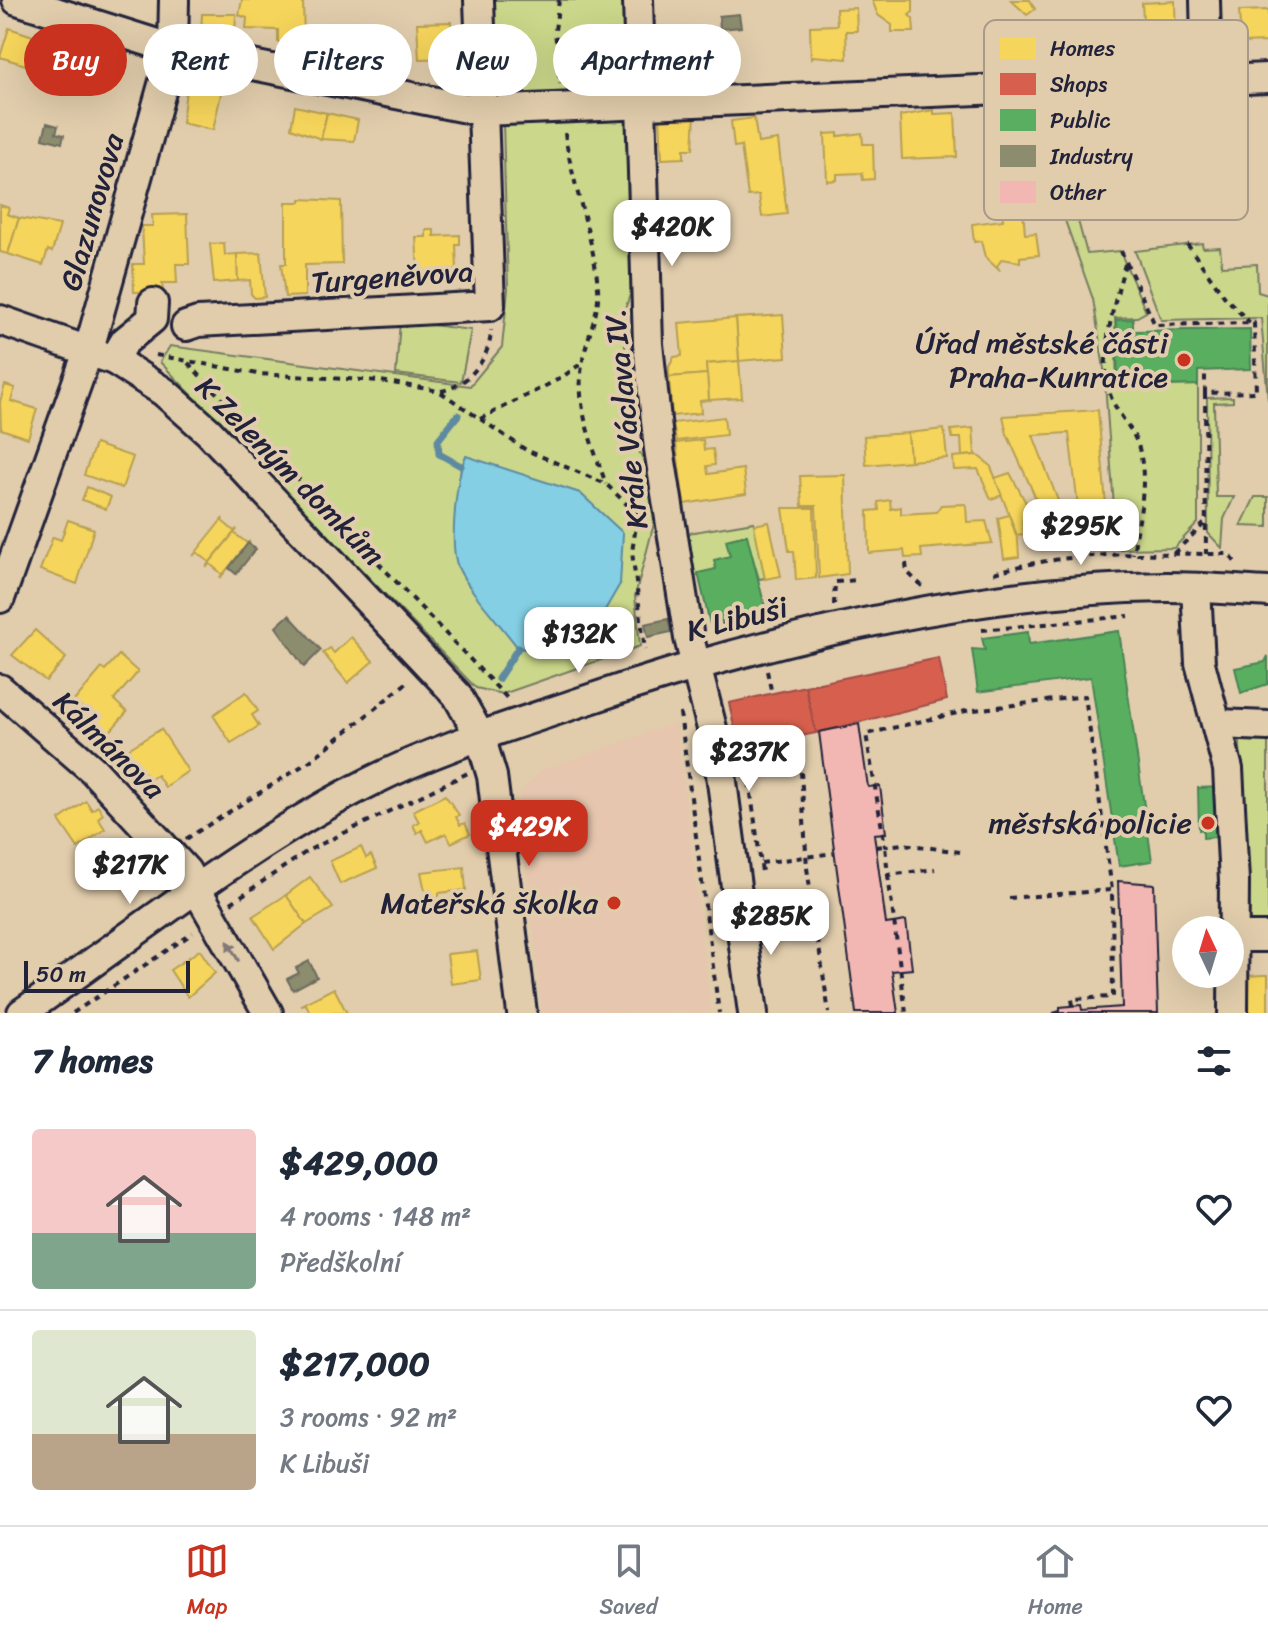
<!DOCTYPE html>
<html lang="en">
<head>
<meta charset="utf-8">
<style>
	:root { --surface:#fff; --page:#f2f2f3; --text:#1f2937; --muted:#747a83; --line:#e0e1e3; --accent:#c8321e }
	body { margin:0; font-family:Sriracha,sans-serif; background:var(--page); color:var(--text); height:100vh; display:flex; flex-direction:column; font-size:30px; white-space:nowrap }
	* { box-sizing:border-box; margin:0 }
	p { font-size:26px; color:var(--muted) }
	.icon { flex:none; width:44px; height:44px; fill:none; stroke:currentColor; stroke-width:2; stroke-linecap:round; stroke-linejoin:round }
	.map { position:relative; height:1013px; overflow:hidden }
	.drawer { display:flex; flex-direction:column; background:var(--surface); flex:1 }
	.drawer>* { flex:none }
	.top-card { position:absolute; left:24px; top:24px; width:800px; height:72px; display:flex; gap:16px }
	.needle { width:52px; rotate:356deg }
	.buttons { position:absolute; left:1172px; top:916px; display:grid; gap:16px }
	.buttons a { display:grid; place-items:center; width:72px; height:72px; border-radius:50%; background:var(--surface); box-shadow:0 8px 32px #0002; font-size:40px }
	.scale { position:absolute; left:24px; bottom:20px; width:166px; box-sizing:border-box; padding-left:8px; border:4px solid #22223b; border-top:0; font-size:22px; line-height:28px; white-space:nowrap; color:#22223b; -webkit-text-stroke:6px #e1cdac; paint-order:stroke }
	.price { position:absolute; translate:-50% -68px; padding:0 18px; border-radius:16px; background:#fff; color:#222; font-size:26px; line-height:52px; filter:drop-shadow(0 2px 4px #0008) }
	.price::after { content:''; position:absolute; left:50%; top:48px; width:24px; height:18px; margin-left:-12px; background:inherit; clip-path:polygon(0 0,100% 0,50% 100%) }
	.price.selected { background:var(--accent); color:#fff }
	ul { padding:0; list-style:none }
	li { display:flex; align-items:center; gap:24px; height:200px; padding:0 32px }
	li+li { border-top:2px solid var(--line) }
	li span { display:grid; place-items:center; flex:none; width:224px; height:160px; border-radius:8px; color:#555 }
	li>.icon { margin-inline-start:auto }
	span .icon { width:96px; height:96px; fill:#fffc; stroke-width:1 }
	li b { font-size:34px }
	h2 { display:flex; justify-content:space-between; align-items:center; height:96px; padding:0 32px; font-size:34px }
	.tag { padding:0 28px; border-radius:36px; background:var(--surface); box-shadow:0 8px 32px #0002; font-size:28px; line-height:72px }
	.tag.selected { background:var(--accent); color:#fff }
	.menu { display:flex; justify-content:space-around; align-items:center; height:112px; border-top:2px solid var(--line); background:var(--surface); font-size:22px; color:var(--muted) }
	.menu a { display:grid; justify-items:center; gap:4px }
	.menu .selected { color:var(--accent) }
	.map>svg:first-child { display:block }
	.built { fill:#e6c6ae }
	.green { fill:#cbd78a; stroke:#767c62; stroke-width:2; fill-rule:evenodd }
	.water { fill:#84cfe4; stroke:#5d8aa0; stroke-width:2 }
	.homes { fill:#f6d55c; stroke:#b69f52; stroke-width:2; fill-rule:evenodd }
	.shops { fill:#d6604d; stroke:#a04d48; stroke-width:2 }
	.public { fill:#5aae61; stroke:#498456; stroke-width:2 }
	.industry { fill:#8c8c6e; stroke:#6c6c5f; stroke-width:2 }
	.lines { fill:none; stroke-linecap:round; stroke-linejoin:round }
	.stream { stroke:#5d8aa0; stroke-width:7 }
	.building { fill:#f3b7b3; stroke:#22223b; stroke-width:2 }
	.minor-casing { stroke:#22223b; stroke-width:34 }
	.path { stroke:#22223b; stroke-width:4; stroke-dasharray:6 6; stroke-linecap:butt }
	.minor { stroke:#e1cdac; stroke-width:28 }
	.oneway { fill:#827874 }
	.poi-dot { fill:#c8321e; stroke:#e1cdac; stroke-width:3 }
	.labels { text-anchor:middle; stroke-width:8; stroke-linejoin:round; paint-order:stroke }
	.street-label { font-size:30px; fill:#22223b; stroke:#e1cdac }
	.poi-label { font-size:30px; fill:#22223b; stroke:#e1cdac; text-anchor:end }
	.key { fill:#e1cdac; stroke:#a89a8a; stroke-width:2 }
	.key-label { font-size:22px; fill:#22223b }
</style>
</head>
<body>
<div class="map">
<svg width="1268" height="1013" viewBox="0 0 1268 1013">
	<rect width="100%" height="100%" fill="#e1cdac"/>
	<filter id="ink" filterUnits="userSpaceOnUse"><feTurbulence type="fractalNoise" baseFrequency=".0125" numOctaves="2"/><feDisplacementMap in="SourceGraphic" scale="16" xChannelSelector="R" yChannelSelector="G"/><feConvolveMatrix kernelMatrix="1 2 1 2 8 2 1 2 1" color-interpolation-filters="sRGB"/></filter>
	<g filter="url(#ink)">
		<polygon class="built" points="676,723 711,1013 542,1013 519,793 542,770"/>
		<g class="green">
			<polygon points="490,0 626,0 629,89 494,100"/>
			<polygon points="1107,100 1110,160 1100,166 1064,169 1087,254 1120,251 1146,312 1137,317 1115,318 1117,387 1198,385 1198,523 1174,548 1117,549 1104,369 1093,299 1052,184 1014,129 1062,128 1063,102"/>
			<path d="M 630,117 L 635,281 L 625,309 L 625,371 L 634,445 L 648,464 L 657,512 L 635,596 L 640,646 L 503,694 L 476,688 L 160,362 L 170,346 L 470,386 L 502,347 L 508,289 L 503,124 ZM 461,466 L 620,584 L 518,648 L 458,567 L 455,541 Z"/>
			<polygon points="1202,243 1203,248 1220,247 1222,266 1257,264 1258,292 1268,295 1268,400 1261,318 1161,320 1135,251"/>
			<polygon points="400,321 471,330 461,382 396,374"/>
			<polygon points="1233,397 1233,402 1214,403 1216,497 1234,497 1224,519 1222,548 1208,533 1207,398"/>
			<polygon points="1255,497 1268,497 1268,527 1241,526"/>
			<polygon points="754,522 765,578 759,579 746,535 727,540 730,556 716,569 695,576 688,533"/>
			<polygon points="1249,737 1268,738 1268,926 1250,925 1246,921 1240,742"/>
		</g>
		<path class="water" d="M 466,456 L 580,493 L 623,533 L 620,584 L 598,622 L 576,642 L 553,653 L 518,648 C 503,627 467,589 458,567 C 449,547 456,475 466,456 Z"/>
		<g class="homes">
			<polygon points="242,0 303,0 304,43 278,42 278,30 246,29 247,18 239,15"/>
			<polygon points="872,0 913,0 913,12 909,15 913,19 914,32 892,32 892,25 878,15"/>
			<polygon points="1011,0 1030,0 1035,9 1027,15"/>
			<polygon points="1175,1 1176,41 1170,48 1112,55 1113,22 1143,20 1142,3"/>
			<polygon points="856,8 857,31 846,31 847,59 813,56 811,60 810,26 837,25 836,9"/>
			<polygon points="1268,10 1268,42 1241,43 1239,11"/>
			<polygon points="202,14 236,14 235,34 201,33"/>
			<polygon points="451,22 452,58 419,59 417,23"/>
			<polygon points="9,28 54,43 45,71 0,57"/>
			<polygon points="701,29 702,40 708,40 709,52 702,53 703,58 692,59 692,64 676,65 674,31"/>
			<polygon points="88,53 117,61 109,90 80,81 82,75 75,72 78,59 86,61"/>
			<polygon points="187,82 222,89 213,130 182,123"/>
			<polygon points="295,106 327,113 321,139 291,128"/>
			<polygon points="934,110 934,114 955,113 957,157 902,159 900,116"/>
			<polygon points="327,113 358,120 354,141 321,139"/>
			<polygon points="695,114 693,149 684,149 684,158 662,159 660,116"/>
			<polygon points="754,118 758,143 778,140 787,214 762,217 759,195 748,196 741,146 734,147 731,121"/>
			<polygon points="838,133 838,136 862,133 863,144 873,144 874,179 863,180 862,173 837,174 837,180 827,181 825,134"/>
			<polygon points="301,199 341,201 342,264 305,265 305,296 285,297 281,264 286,264 286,202 301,202"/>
			<polygon points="0,205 9,208 7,214 19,218 8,254 0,252"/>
			<polygon points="1023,209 1025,234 1036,233 1039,255 1020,257 1020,262 1002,259 997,266 1000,271 985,257 981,241 974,242 972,224 1003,220 1002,211"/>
			<polygon points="187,214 189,264 176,264 177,283 162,283 163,291 134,292 133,264 144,264 142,226 153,226 152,215"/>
			<polygon points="19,218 60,225 52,252 48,250 43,265 8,254"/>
			<polygon points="426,230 434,230 434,236 460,235 460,245 456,245 457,270 418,272 416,237 426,237"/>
			<polygon points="224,243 225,255 237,254 238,281 214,283 210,244"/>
			<polygon points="261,253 265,297 255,298 251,294 250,280 238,281 237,254"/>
			<polygon points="783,315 786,357 739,361 736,318"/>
			<polygon points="736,318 739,361 706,364 707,374 669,377 669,367 674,357 682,356 679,323"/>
			<polygon points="739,361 742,398 709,400 706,364"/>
			<polygon points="707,374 709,400 700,401 701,413 672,416 669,377"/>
			<polygon points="5,385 15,388 11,401 37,409 28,438 1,429 0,402"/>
			<path d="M 1098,410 L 1109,541 L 1043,546 L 1042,512 L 1007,434 L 1003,416 ZM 1069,433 L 1078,506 L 1060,506 L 1033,435 Z"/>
			<polygon points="724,417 726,435 676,441 673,423"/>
			<polygon points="973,428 975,455 962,456 961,438 952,438 951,430"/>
			<polygon points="944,429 947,458 910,461 908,433"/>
			<polygon points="908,433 910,461 866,465 864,436"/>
			<polygon points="703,440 704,450 713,449 715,465 707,466 708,474 743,469 746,494 684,504 676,443"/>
			<polygon points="95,444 133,457 122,488 84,475"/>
			<polygon points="977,455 990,465 1003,495 991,499 978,469 954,470 953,457"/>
			<polygon points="1010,473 1026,503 1022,523 1024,534 1017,535 995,478"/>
			<polygon points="845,475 848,574 819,578 816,506 802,506 800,476"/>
			<polygon points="87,487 111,497 106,509 82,500"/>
			<polygon points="890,500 891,509 901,507 901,514 936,512 941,505 966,504 967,522 986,521 992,543 921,549 922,557 905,558 904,550 869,553 868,511 879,510 878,502"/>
			<polygon points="783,508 814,508 816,578 796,580 794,551 789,551"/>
			<polygon points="1009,515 1018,541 1019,557 1004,559 998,518"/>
			<polygon points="223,518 222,521 234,531 237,529 206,567 209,562 197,552 193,556"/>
			<polygon points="68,520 94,529 77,584 40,570 53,537 61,540"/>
			<polygon points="769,522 781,576 765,579 754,525"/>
			<polygon points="237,529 234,533 247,543 250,541 220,578 222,574 210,564 206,567"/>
			<polygon points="35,630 66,658 46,681 12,655"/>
			<polygon points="351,637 373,661 348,683 323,653 330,648 334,653"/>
			<polygon points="119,655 138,672 114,700 127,712 105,737 77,712 81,707 74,701 102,668 105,670"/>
			<polygon points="246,692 258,711 252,715 259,726 231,743 213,715"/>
			<polygon points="161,729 188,771 165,787 157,775 150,779 125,751"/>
			<polygon points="445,795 459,815 456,817 460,825 465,823 470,834 451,843 446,833 428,842 422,830 417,833 413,825 419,822 413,811"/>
			<polygon points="86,801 92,810 98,806 103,814 98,818 105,829 78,848 59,820"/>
			<polygon points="361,847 366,858 371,855 377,868 340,884 330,861"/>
			<polygon points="464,867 466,890 439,893 439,904 428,905 421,872"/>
			<polygon points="310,877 333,908 306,924 286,895"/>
			<polygon points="286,895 306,924 274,949 253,916"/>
			<polygon points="200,950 215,973 188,997 170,970"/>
			<polygon points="477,951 481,980 451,984 447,954"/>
			<polygon points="1263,975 1268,975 1268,1013 1246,1013 1247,976"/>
			<polygon points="334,988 347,1013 310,1013 306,1004 301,1005"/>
		</g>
		<g class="shops">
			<polygon points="939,658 947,700 816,733 805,686"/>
			<polygon points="805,686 816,733 739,749 729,703"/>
		</g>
		<g class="public">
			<polygon points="1133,319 1133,331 1250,329 1251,369 1198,371 1198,385 1118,387 1116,320"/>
			<polygon points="747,535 766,611 710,624 698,573 716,569 714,560 730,556 726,540"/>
			<polygon points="1119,631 1152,861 1119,866 1091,677 978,692 972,649 985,650 982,638 1028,632 1029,644"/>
			<polygon points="1268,656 1268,684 1241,693 1235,668 1265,662"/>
			<polygon points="1220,787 1221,829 1215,829 1215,837 1203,838 1203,829 1199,830 1198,788"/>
		</g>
		<g class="industry">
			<polygon points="739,14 741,27 720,29 719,16"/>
			<polygon points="47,123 58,126 56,133 64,135 62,143 43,138"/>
			<polygon points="248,543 256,549 236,574 229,568"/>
			<polygon points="289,615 321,650 304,667 276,627"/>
			<polygon points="668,619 671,632 648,637 645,624"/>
			<polygon points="309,961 317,977 293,990 287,979 299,973 296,968"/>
		</g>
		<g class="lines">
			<g class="stream">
				<polyline points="458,415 438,440 439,454 461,466"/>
				<polyline points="498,679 518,648"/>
			</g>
		</g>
		<g class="building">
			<polygon points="859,724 868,787 880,786 886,833 874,834 886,924 906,921 912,969 892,971 898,1013 856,1013 833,841 819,732"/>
			<polygon points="1118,881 1154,884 1158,1013 1053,1013 1060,1011 1060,1007 1081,1005 1082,1010 1122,1007"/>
		</g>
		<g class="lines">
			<defs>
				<g id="minor">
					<polyline points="17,0 173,49 481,111 1268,78"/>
					<polyline points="638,0 648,344 659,449 689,638 718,752 753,1013"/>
					<polyline points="1205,0 1207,82"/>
					<polyline points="0,320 114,360 164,392 209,432 457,695 480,736 492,776 522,1013"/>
					<polyline points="186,326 198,322 490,306 479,0"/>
					<polyline points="114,360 125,341 152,319 153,303"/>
					<polyline points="1196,588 1200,663 1228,769 1234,881 1233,1013"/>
					<polyline points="0,598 89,349 173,49 174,0"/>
					<polyline points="0,689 93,770 186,871 268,1013"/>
					<polyline points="1218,724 1268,726"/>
					<polyline points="1235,937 1268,937"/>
					<path d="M 22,1013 C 134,935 248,843 370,782 C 435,749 504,728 572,705 C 759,641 969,589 1167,587 C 1200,587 1234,590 1268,592"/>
				</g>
			</defs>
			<use href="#minor" class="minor-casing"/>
			<g class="path">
				<polyline points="559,0 555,30 560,84"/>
				<path d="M 565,133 C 572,186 594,236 598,288 C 600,313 587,336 583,360 C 574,403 592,444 606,484"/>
				<polyline points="1187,244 1224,296 1250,323"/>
				<polyline points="1121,251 1155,325 1254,323 1256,392 1205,393 1205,370"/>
				<path d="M 1125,264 C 1115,301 1097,359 1111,397 C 1119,419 1136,428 1141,457 C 1147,489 1138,523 1133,554"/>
				<polyline points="156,355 258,374 381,381 439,391 526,450 606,484 647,524"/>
				<polyline points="188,363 507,698"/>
				<path d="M 441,391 C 468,386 491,357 491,330"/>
				<polyline points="1205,393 1206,554"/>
				<polyline points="480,419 561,378 582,363"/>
				<polyline points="637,519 632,552 645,650"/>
				<polyline points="1174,553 1205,523"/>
				<polyline points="906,563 907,572 923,587"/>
				<path d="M 994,573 C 1069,550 1151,554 1229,554 L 1238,566"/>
				<polyline points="834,605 835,582 858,580"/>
				<polyline points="735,620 769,613 771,619"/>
				<polyline points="725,628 723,622 735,620"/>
				<polyline points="712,630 750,623"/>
				<polyline points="982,630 1129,616"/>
				<polyline points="767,671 772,694"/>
				<polyline points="680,713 719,1013"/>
				<polyline points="746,758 762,872"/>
				<polyline points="801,772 807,868 829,1013"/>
				<polyline points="186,839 310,761 410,680"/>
				<polyline points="876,847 885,846 888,875 935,869"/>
				<polyline points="960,852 904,844 885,846 866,734 966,711 1085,696 1112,890"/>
				<polyline points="761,863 834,853"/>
				<polyline points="888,875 906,1013"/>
				<polyline points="1009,898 1112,890 1113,997 1072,999 1073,1006"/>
				<polyline points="231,903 309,850 468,773"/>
				<polyline points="73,1013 193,933"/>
			</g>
			<use href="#minor" class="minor"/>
		</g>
		<defs><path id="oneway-solid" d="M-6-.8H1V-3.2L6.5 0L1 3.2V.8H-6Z" transform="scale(2)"/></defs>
		<use class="oneway" href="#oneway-solid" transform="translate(233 951) rotate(-119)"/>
	</g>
	<g class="poi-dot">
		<circle cx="1184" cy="360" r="8"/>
		<circle cx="1208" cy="823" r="8"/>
		<circle cx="614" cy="903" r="8"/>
	</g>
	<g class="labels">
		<g class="street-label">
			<text transform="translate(92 212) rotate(-74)" y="10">Glazunovova</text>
			<text transform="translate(392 277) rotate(-4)" y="10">Turgeněvova</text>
			<text transform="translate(626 419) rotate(-96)" y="10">Krále Václava IV.</text>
			<text transform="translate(290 471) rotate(45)" y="10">K Zeleným domkům</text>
			<text transform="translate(737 619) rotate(-14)" y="10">K Libuši</text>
			<text transform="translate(109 745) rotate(44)" y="10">Kálmánova</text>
		</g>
		<g class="poi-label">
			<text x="1168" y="353">Úřad městské části<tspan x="1168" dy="34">Praha-Kunratice</tspan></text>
			<text x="1192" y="833">městská policie</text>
			<text x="598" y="913">Mateřská školka</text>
		</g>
	</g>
	<rect x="984" y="20" width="264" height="200" rx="12" class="key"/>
	<rect x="1000" y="37" width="36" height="22" fill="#f6d55c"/>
	<rect x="1000" y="73" width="36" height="22" fill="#d6604d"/>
	<rect x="1000" y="109" width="36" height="22" fill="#5aae61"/>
	<rect x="1000" y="145" width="36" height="22" fill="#8c8c6e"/>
	<rect x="1000" y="181" width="36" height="22" fill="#f3b7b3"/>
	<g class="key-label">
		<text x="1050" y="56">Homes</text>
		<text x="1050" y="92">Shops</text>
		<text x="1050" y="128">Public</text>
		<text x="1050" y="164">Industry</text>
		<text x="1050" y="200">Other</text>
	</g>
</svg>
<div class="buttons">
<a><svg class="needle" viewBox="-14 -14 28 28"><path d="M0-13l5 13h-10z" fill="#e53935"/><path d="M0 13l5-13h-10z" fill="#747a83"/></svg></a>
</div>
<div class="scale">50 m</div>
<b class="price" style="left:672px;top:268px">$420K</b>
<b class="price" style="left:1081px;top:567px">$295K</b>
<b class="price" style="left:579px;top:675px">$132K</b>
<b class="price" style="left:749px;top:793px">$237K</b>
<b class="price selected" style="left:529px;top:868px">$429K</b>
<b class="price" style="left:130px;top:906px">$217K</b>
<b class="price" style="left:771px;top:957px">$285K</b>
<div class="top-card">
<a class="tag selected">Buy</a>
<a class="tag">Rent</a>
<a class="tag">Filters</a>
<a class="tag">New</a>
<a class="tag">Apartment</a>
</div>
</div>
<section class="drawer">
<h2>7 homes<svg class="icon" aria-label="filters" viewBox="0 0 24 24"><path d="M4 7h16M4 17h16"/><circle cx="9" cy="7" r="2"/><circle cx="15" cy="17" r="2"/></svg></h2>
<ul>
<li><span style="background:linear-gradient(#f6c9c9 65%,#7fa58c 0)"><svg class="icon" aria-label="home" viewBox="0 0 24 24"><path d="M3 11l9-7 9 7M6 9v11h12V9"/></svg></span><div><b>$429,000</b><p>4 rooms · 148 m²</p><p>Předškolní</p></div><svg class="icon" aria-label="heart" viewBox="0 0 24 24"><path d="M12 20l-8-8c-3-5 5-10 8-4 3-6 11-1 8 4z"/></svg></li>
<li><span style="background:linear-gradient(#dfe7d0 65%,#b9a48a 0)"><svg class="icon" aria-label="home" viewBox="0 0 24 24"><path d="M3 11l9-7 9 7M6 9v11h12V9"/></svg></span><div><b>$217,000</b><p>3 rooms · 92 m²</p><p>K Libuši</p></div><svg class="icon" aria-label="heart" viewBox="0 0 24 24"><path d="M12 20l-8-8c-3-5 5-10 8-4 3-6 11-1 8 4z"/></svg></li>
</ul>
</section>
<nav class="menu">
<a class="selected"><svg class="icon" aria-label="map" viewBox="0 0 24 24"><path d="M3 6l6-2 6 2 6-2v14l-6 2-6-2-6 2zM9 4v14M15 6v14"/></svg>Map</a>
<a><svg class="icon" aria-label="saved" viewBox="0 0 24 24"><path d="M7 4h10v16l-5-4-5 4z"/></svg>Saved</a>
<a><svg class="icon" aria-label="home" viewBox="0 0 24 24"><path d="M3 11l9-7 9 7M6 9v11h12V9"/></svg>Home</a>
</nav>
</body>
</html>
